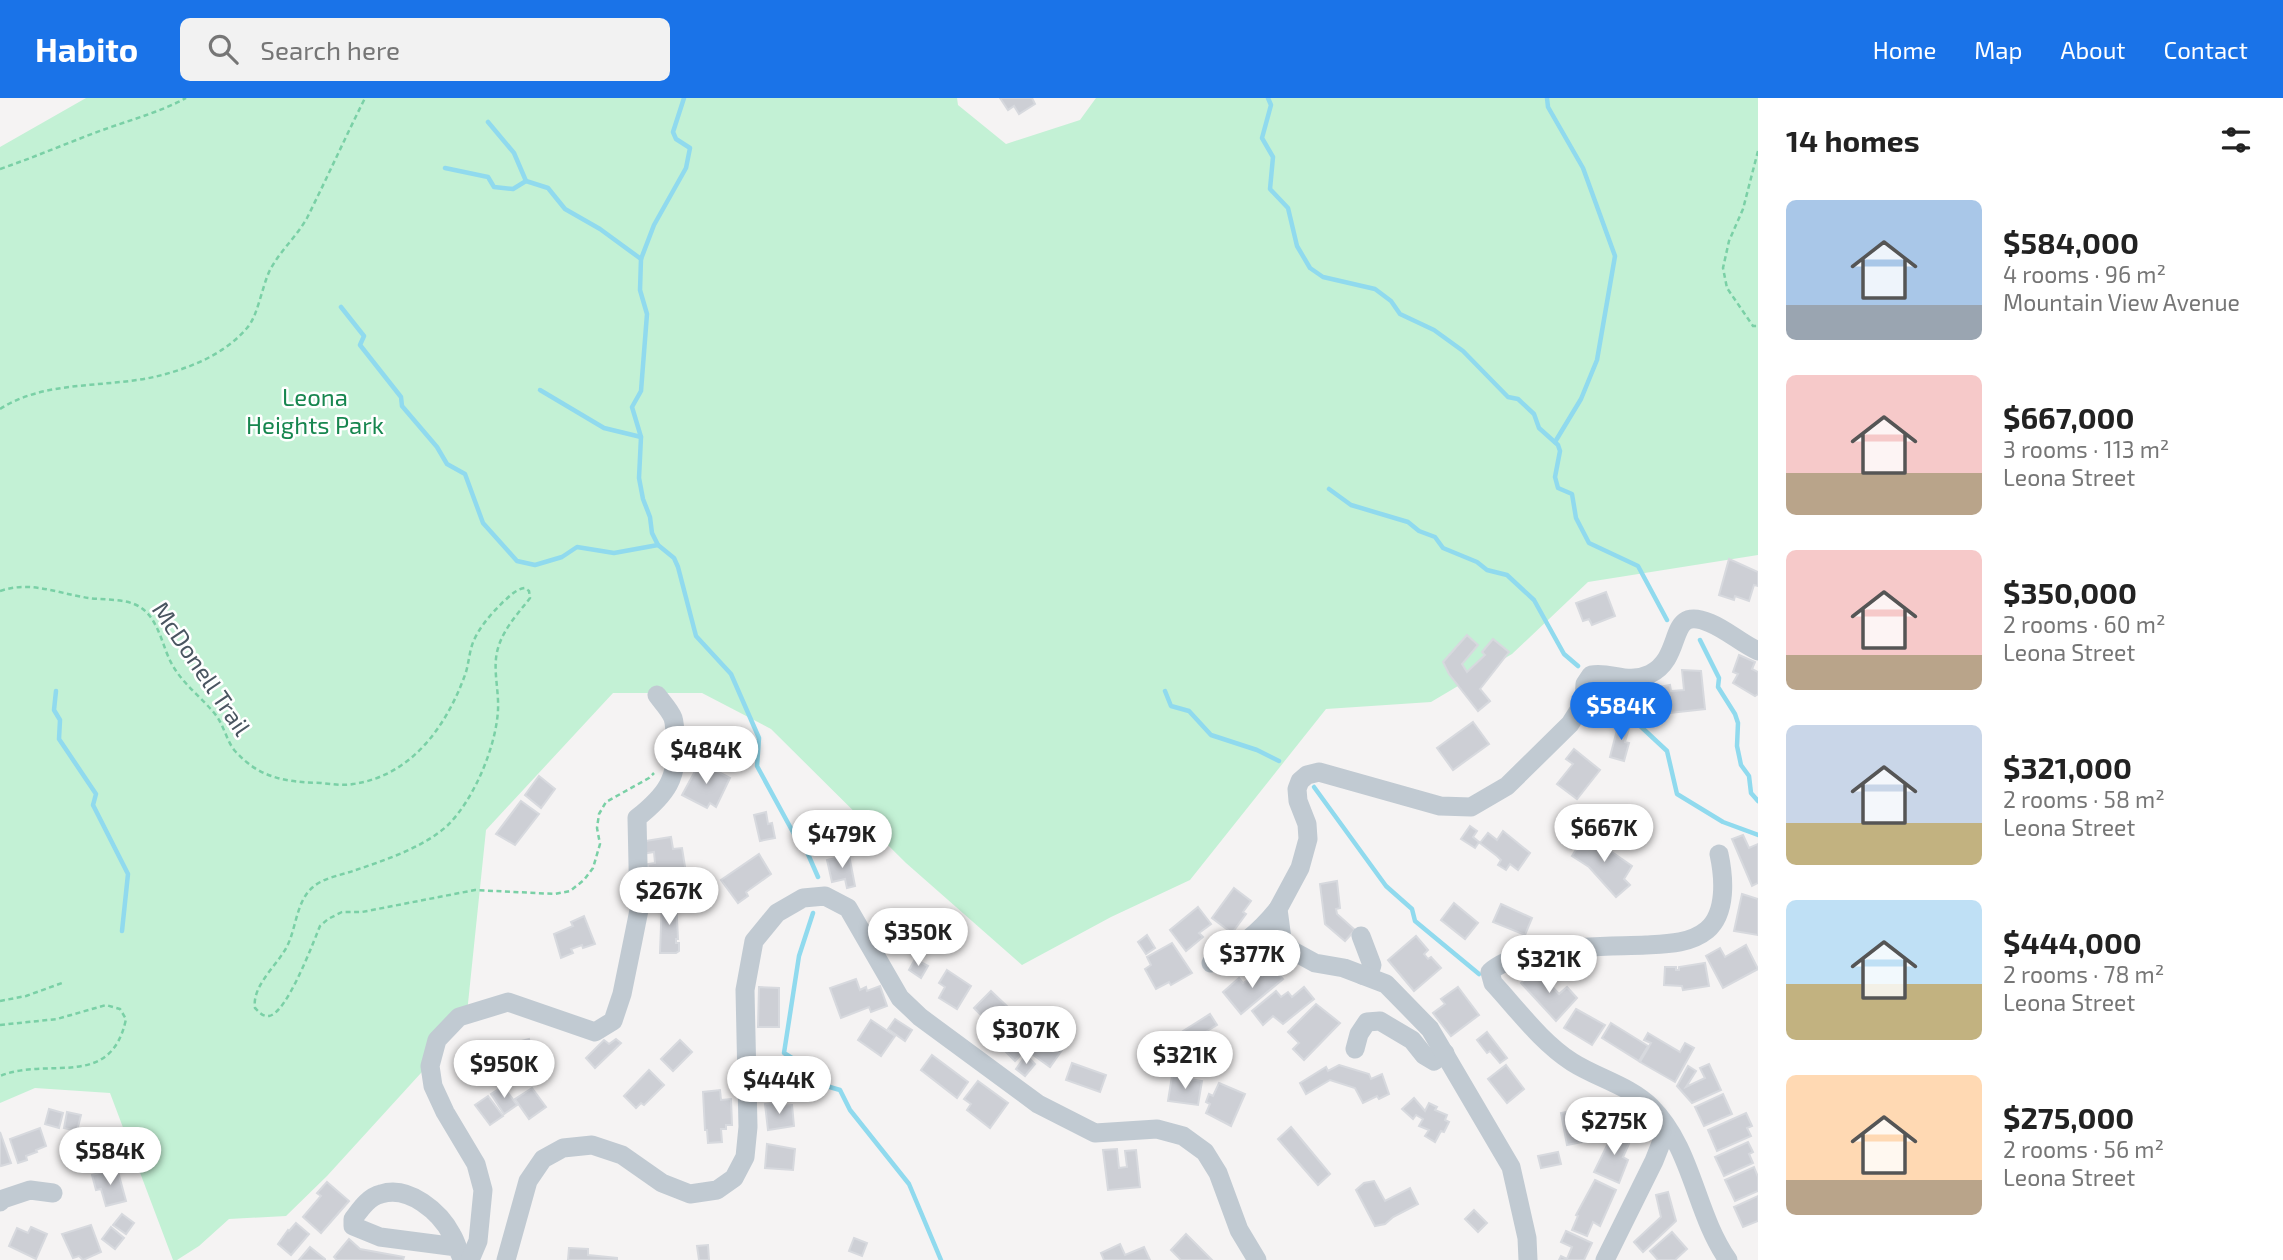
<!DOCTYPE html>
<html lang="en">
<head>
<meta charset="utf-8">
<style>
	:root { --surface:#fff; --page:#f2f2f2; --text:#222; --muted:#767676; --accent:#1a73e8 }
	body { margin:0; font-family:"Exo 2",sans-serif; background:var(--page); color:var(--text); height:100vh; display:flex; flex-direction:column; font-size:26px; white-space:nowrap }
	* { box-sizing:border-box; margin:0 }
	p { font-size:23px; color:var(--muted) }
	.icon { flex:none; width:38px; height:38px; fill:none; stroke:currentColor; stroke-width:2; stroke-linecap:round; stroke-linejoin:round }
	.map { position:relative; flex:1; overflow:hidden }
	.sheet { display:flex; flex-direction:column; background:var(--surface); width:525px }
	.sheet>* { flex:none }
	.price { position:absolute; translate:-50% -60px; padding:0 16px; border-radius:24px; background:#fff; color:#222; font-size:23px; line-height:46px; filter:drop-shadow(0 2px 4px #0008) }
	.price::after { content:''; position:absolute; left:50%; top:42px; width:21px; height:16px; margin-left:-10px; background:inherit; clip-path:polygon(0 0,100% 0,50% 100%) }
	.price.selected { background:var(--accent); color:#fff }
	ul { padding:0; list-style:none }
	li { display:flex; align-items:center; gap:21px; height:175px; padding:0 28px }
	li span { display:grid; place-items:center; flex:none; width:196px; height:140px; border-radius:10px; color:#555 }
	li>.icon { margin-inline-start:auto }
	span .icon { width:84px; height:84px; fill:#fffc; stroke-width:1 }
	li b { font-size:30px }
	h2 { display:flex; justify-content:space-between; align-items:center; height:84px; padding:0 28px; font-size:30px }
	header { display:flex; align-items:center; gap:42px; box-sizing:border-box; height:98px; padding:0 35px; background:var(--accent); color:#fff }
	header strong { font-size:33px }
	nav { display:flex; gap:38px; margin-inline-start:auto; font-size:24px }
	.search { width:490px; height:63px; background:var(--page); display:flex; align-items:center; gap:18px; box-sizing:border-box; padding:0 24px; border-radius:10px; color:var(--muted); font-size:26px }
	main { display:flex; flex:1; min-height:0 }
	.map>svg:first-child { display:block }
	.green { fill:#c3f1d5 }
	.lines { fill:none; stroke-linecap:round; stroke-linejoin:round }
	.stream { stroke:#90daee; stroke-width:4.5 }
	.building { fill:#cdcfd5; stroke:#d7d9de; stroke-width:2 }
	.path { stroke:#7ad0a6; stroke-width:2.5; stroke-dasharray:5 3.5; stroke-linecap:butt }
	.minor { stroke:#c1cad2; stroke-width:19 }
	.labels { text-anchor:middle; stroke-width:5; stroke-linejoin:round; paint-order:stroke }
	.park-label { font-size:24px; fill:#17864f; stroke:#fff }
	.street-label { font-size:24px; fill:#4a5661; stroke:#fff }
</style>
</head>
<body>
<header>
<strong>Habito</strong>
<div class="search"><svg class="icon" aria-label="search" viewBox="0 0 24 24"><circle cx="10" cy="10" r="6"/><path d="M15 15l6 6"/></svg>Search here</div>
<nav><a>Home</a><a>Map</a><a>About</a><a>Contact</a></nav>
</header>
<main>
<div class="map">
<svg width="1758" height="1162" viewBox="0 0 1758 1162">
	<rect width="100%" height="100%" fill="#f5f3f3"/>
	<polygon class="green" points="86,0 957,0 958,7 1006,46 1080,22 1096,0 1758,0 1758,457 1588,484 1512,556 1431,604 1326,611 1190,782 1111,819 1022,867 906,765 771,631 702,595 613,595 486,732 467,915 431,964 327,1078 286,1118 229,1121 199,1148 177,1162 173,1162 110,995 35,990 0,1005 0,49"/>
	<g class="lines">
		<g class="stream">
			<polyline points="684,0 673,34 676,41 690,50 686,70 654,127 641,161 640,192 647,216 641,293 632,309 641,339 639,380 643,401 650,419 652,435 658,447 674,460 678,469 696,538 731,576 759,640 757,668 794,736 804,747 818,779"/>
			<polyline points="1268,0 1271,7 1262,40 1273,59 1270,91 1288,110 1297,148 1310,170 1323,179 1375,191 1391,203 1400,216 1434,232 1463,253 1508,299 1518,301 1534,316 1539,330 1558,347 1560,353 1555,379 1558,390 1572,396 1576,420 1589,445 1638,468 1667,522"/>
			<polyline points="1547,0 1548,9 1583,70 1615,158 1597,262 1581,301 1555,344"/>
			<polyline points="488,24 514,55 526,83"/>
			<polyline points="445,70 488,79 494,89 513,91 526,83 548,90 565,111 600,131 641,161"/>
			<polyline points="341,209 364,238 360,247 401,299 402,308 437,349 447,366 465,376 483,425 517,463 535,467 562,459 577,449 614,455 658,447"/>
			<polyline points="540,292 604,330 641,339"/>
			<polyline points="1329,391 1351,407 1408,424 1419,433 1435,439 1443,450 1477,464 1487,472 1507,477 1534,502 1564,556 1578,568"/>
			<polyline points="1700,542 1719,580 1718,589 1735,616 1738,625 1737,648 1741,667 1749,678 1751,695 1758,703"/>
			<polyline points="56,593 54,612 60,622 59,641 96,696 93,707 128,776 122,833"/>
			<polyline points="1165,593 1171,608 1189,613 1211,637 1257,652 1279,663"/>
			<polyline points="1637,625 1667,653 1677,696 1723,724 1758,737"/>
			<polyline points="1314,689 1386,788 1412,811 1415,823 1479,876"/>
			<polyline points="813,815 799,858 784,955 800,965 806,982 840,992 850,1012 909,1086 941,1162"/>
		</g>
	</g>
	<g class="building">
		<polygon points="1000,0 1032,0 1035,6 1019,16 1014,8 1008,12"/>
		<polygon points="1729,461 1758,474 1758,488 1754,487 1749,503 1735,498 1734,502 1719,497"/>
		<polygon points="1606,494 1615,518 1592,527 1589,521 1583,523 1576,505"/>
		<polygon points="1467,537 1478,547 1462,566 1467,574 1485,557 1482,554 1493,541 1509,554 1480,591 1490,603 1478,613 1449,576 1443,564"/>
		<polygon points="1739,557 1755,564 1752,571 1758,574 1758,596 1755,598 1733,585 1738,576 1733,574"/>
		<polygon points="1682,572 1701,573 1705,611 1661,616 1658,589 1670,587 1671,593 1684,592"/>
		<polygon points="1473,624 1489,646 1453,672 1437,650"/>
		<polygon points="1619,624 1630,627 1625,644 1629,645 1624,663 1610,659"/>
		<polygon points="1574,651 1600,672 1577,701 1557,686 1573,666 1566,661"/>
		<polygon points="700,664 730,680 716,709 710,705 707,710 682,697"/>
		<polygon points="539,678 555,691 541,710 525,697"/>
		<polygon points="521,703 539,716 515,747 496,736"/>
		<polygon points="766,714 768,726 772,725 775,740 760,743 754,717"/>
		<polygon points="1470,728 1477,733 1473,739 1479,744 1475,750 1461,741"/>
		<polygon points="1503,733 1530,755 1518,772 1510,766 1506,772 1498,767 1501,762 1497,758 1480,745 1488,735 1497,742"/>
		<polygon points="1586,736 1632,768 1624,781 1630,787 1616,799 1589,769 1572,758"/>
		<polygon points="1743,737 1749,750 1758,746 1758,785 1752,788 1732,741"/>
		<polygon points="671,739 673,751 682,750 686,775 649,780 648,766 655,765 654,754 641,756 639,744"/>
		<polygon points="759,756 771,776 746,794 748,798 738,805 721,782"/>
		<polygon points="849,757 855,788 847,790 845,781 832,784 827,762"/>
		<polygon points="1337,783 1340,810 1336,811 1337,816 1355,832 1345,843 1325,826 1320,786"/>
		<polygon points="1234,790 1251,803 1243,814 1246,816 1232,835 1212,820"/>
		<polygon points="1742,796 1758,801 1758,837 1734,833"/>
		<polygon points="662,800 676,800 678,841 676,841 676,845 679,845 679,853 676,855 660,855"/>
		<polygon points="1454,805 1478,825 1465,841 1441,822"/>
		<polygon points="1501,806 1532,820 1525,837 1493,824"/>
		<polygon points="1198,809 1211,826 1199,835 1203,839 1186,853 1170,832"/>
		<polygon points="584,818 595,846 583,850 582,847 571,851 573,855 561,860 554,836 573,828 571,824"/>
		<polygon points="1147,837 1155,850 1146,856 1138,844"/>
		<polygon points="1416,838 1428,852 1424,856 1428,861 1431,859 1441,870 1414,893 1388,862"/>
		<polygon points="1172,845 1192,875 1171,887 1169,884 1156,891 1145,871 1151,867 1147,859"/>
		<polygon points="1746,847 1758,871 1723,890 1706,858 1720,850 1725,859"/>
		<polygon points="915,861 928,868 921,880 909,872"/>
		<polygon points="1705,865 1709,888 1683,892 1682,888 1664,887 1665,869 1676,869 1676,872 1679,872 1679,869"/>
		<polygon points="1273,869 1283,881 1241,916 1223,894 1239,880 1243,885 1260,875 1262,878"/>
		<polygon points="1536,871 1559,896 1567,889 1577,900 1556,923 1521,885"/>
		<polygon points="947,872 971,888 957,911 939,900 945,889 939,885"/>
		<polygon points="856,881 860,892 866,889 867,893 880,888 887,908 871,914 869,909 841,920 830,890"/>
		<polygon points="759,889 779,890 779,929 758,929"/>
		<polygon points="1304,889 1314,901 1283,926 1273,918 1263,927 1252,913 1276,893 1281,899 1288,894 1292,899"/>
		<polygon points="1458,889 1479,917 1451,938 1433,915 1445,906 1441,901"/>
		<polygon points="991,893 1010,911 993,929 974,910"/>
		<polygon points="1316,906 1340,925 1304,962 1293,951 1299,945 1288,934"/>
		<polygon points="1576,911 1605,927 1592,947 1564,930"/>
		<polygon points="1210,916 1217,927 1194,941 1191,937 1187,940 1183,933"/>
		<polygon points="895,921 912,932 905,943 888,931"/>
		<polygon points="871,922 895,938 881,958 858,942"/>
		<polygon points="1611,925 1648,948 1639,963 1602,940"/>
		<polygon points="1012,928 1020,935 1025,929 1036,940 1015,963 1004,952 1014,941 1007,934"/>
		<polygon points="1487,934 1507,960 1500,965 1490,953 1487,955 1477,942"/>
		<polygon points="1648,935 1680,954 1685,945 1694,950 1675,984 1640,964 1651,945 1644,942"/>
		<polygon points="1049,936 1060,944 1056,948 1062,952 1050,969 1032,956 1044,939 1046,941"/>
		<polygon points="529,941 532,954 541,952 543,965 531,968 515,978 509,968 509,965 520,961 514,945"/>
		<polygon points="616,941 621,945 595,970 586,960 604,942 609,946"/>
		<polygon points="680,942 692,954 673,973 661,961"/>
		<polygon points="932,957 968,984 957,1000 921,972"/>
		<polygon points="1026,957 1035,966 1025,978 1016,971"/>
		<polygon points="785,965 788,986 761,990 758,969"/>
		<polygon points="1072,965 1106,977 1100,994 1066,982"/>
		<polygon points="1709,966 1721,992 1692,1005 1677,988 1688,968 1696,973 1686,989 1705,980 1700,970"/>
		<polygon points="1339,967 1369,976 1371,981 1382,976 1389,996 1379,1001 1377,998 1363,1005 1355,990 1330,982 1306,996 1300,985 1326,969 1328,973"/>
		<polygon points="1506,967 1524,991 1507,1005 1488,981"/>
		<polygon points="649,972 664,987 644,1007 641,1005 636,1010 624,998"/>
		<polygon points="1172,978 1202,983 1198,1007 1168,1003"/>
		<polygon points="978,983 1008,1005 990,1030 967,1012 971,1006 964,1001"/>
		<polygon points="1219,985 1245,996 1231,1028 1206,1015 1210,1006 1206,1004 1209,996 1213,998"/>
		<polygon points="503,988 517,1007 504,1016 491,996"/>
		<polygon points="532,990 546,1009 529,1021 515,1001"/>
		<polygon points="720,992 721,1002 731,1001 732,1027 726,1027 726,1031 721,1031 722,1044 708,1045 707,1032 705,1032 703,994"/>
		<polygon points="1723,996 1732,1016 1704,1028 1695,1009"/>
		<polygon points="488,998 503,1018 490,1027 475,1007"/>
		<polygon points="1414,1000 1425,1013 1429,1005 1437,1009 1435,1012 1447,1017 1445,1022 1449,1024 1444,1034 1441,1033 1435,1044 1425,1038 1429,1032 1419,1028 1423,1021 1416,1017 1413,1021 1402,1011"/>
		<polygon points="779,1004 780,1008 792,1007 794,1028 768,1032 765,1006"/>
		<polygon points="1586,1010 1592,1042 1567,1047 1561,1015"/>
		<polygon points="49,1011 63,1015 59,1030 45,1026"/>
		<polygon points="67,1014 81,1017 77,1033 64,1030"/>
		<polygon points="1746,1015 1752,1028 1747,1030 1751,1038 1717,1053 1708,1032"/>
		<polygon points="1291,1029 1330,1076 1318,1087 1278,1041"/>
		<polygon points="40,1030 46,1048 36,1052 37,1054 26,1058 27,1062 18,1065 10,1041"/>
		<polygon points="1615,1031 1632,1039 1623,1059 1628,1062 1619,1085 1594,1074"/>
		<polygon points="99,1032 108,1041 105,1043 111,1050 88,1071 82,1064 85,1061 72,1046 85,1034 90,1040"/>
		<polygon points="0,1034 11,1065 1,1068 0,1066"/>
		<polygon points="1748,1044 1753,1054 1749,1056 1753,1065 1724,1078 1715,1059"/>
		<polygon points="767,1046 795,1051 793,1072 765,1070"/>
		<polygon points="1117,1051 1119,1070 1127,1069 1125,1053 1136,1052 1140,1089 1108,1092 1103,1052"/>
		<polygon points="1558,1054 1561,1066 1541,1070 1538,1058"/>
		<polygon points="1754,1069 1758,1079 1758,1093 1735,1103 1725,1082"/>
		<polygon points="117,1070 126,1103 106,1108 101,1091 96,1092 92,1077"/>
		<polygon points="1595,1082 1616,1092 1600,1128 1593,1124 1587,1138 1572,1132 1578,1118 1576,1117"/>
		<polygon points="1374,1083 1385,1103 1410,1090 1418,1106 1393,1119 1385,1126 1375,1128 1356,1092 1364,1085"/>
		<polygon points="327,1084 349,1103 321,1135 303,1119 321,1098 317,1095"/>
		<polygon points="1668,1094 1676,1123 1643,1154 1634,1144 1661,1119 1656,1097"/>
		<polygon points="1758,1098 1758,1123 1743,1129 1734,1109"/>
		<polygon points="1474,1112 1487,1125 1478,1134 1465,1121"/>
		<polygon points="122,1116 134,1125 126,1136 113,1127"/>
		<polygon points="296,1125 309,1136 291,1157 278,1146 288,1132 289,1133"/>
		<polygon points="91,1127 101,1154 83,1162 79,1158 73,1160 62,1136"/>
		<polygon points="31,1129 47,1136 36,1161 9,1148 17,1130 28,1135"/>
		<polygon points="111,1129 124,1140 115,1151 102,1141"/>
		<polygon points="1566,1133 1592,1145 1584,1162 1559,1162 1561,1158 1567,1161 1572,1149 1561,1144"/>
		<polygon points="1672,1134 1687,1151 1675,1162 1658,1162 1650,1153"/>
		<polygon points="1186,1136 1212,1162 1181,1162 1171,1152"/>
		<polygon points="854,1140 867,1145 862,1158 849,1153"/>
		<polygon points="349,1141 360,1151 404,1159 403,1162 337,1162 334,1159"/>
		<polygon points="1120,1146 1125,1157 1144,1149 1150,1162 1104,1162 1101,1155"/>
		<polygon points="708,1147 709,1162 699,1162 697,1148"/>
		<polygon points="310,1149 325,1161 325,1162 299,1162"/>
		<polygon points="569,1150 588,1151 588,1157 617,1160 617,1162 568,1162"/>
	</g>
	<g class="lines">
		<g class="path">
			<polyline points="1758,53 1743,111 1729,143 1723,170 1727,190 1753,228 1758,228"/>
			<path d="M 0,71 C 38,58 74,42 111,29 C 137,20 162,13 186,0"/>
			<path d="M 0,311 C 45,282 104,290 154,279 C 188,271 224,257 247,230 C 258,218 262,188 270,172 C 280,153 297,138 307,120 C 327,80 345,40 365,0"/>
			<path d="M 0,493 C 30,483 54,494 83,499 C 101,503 124,499 140,509 C 160,522 162,550 173,568 C 184,587 202,600 215,616 C 224,627 226,642 235,653 C 260,681 287,684 321,685 C 332,686 343,688 353,686 C 411,678 446,629 465,577 C 469,566 469,553 474,542 C 481,527 492,515 503,504 C 510,498 516,491 525,490 L 529,493 L 530,500 C 517,517 502,532 497,554 C 493,573 499,592 498,612 C 496,649 474,701 448,727 C 423,750 385,762 353,773 C 341,777 323,780 313,789 C 294,805 297,836 283,855 C 272,872 252,890 255,910 C 259,914 263,919 269,918 C 287,915 313,845 320,828 L 328,821 L 342,814 L 362,814 L 475,792 L 555,796 L 570,793 L 584,782 L 593,770 L 600,746 L 597,730 L 599,716 L 606,704 L 649,680 L 654,675"/>
			<polyline points="0,903 26,898 62,885"/>
			<path d="M 0,927 L 57,921 L 106,907 L 120,911 L 126,921 C 111,993 48,958 0,978"/>
		</g>
		<g class="minor">
			<path d="M 1719,756 C 1724,779 1727,815 1707,832 C 1690,846 1666,846 1646,847 C 1604,849 1521,846 1490,874 L 1493,885 C 1518,912 1541,944 1572,964 C 1597,980 1630,988 1651,1009 C 1693,1051 1695,1115 1728,1162"/>
			<polyline points="1361,838 1372,867 1370,873 1362,877"/>
			<path d="M 1211,865 C 1241,848 1256,838 1278,811"/>
			<polyline points="1355,951 1359,936 1367,924 1380,923 1412,942 1424,957 1434,963 1445,955"/>
			<polyline points="0,1104 3,1101 30,1092 53,1095"/>
			<path d="M 457,1149 L 380,1139 L 353,1128 L 353,1121 C 360,1112 368,1099 381,1096 C 409,1087 440,1114 452,1137 C 457,1145 458,1154 463,1162"/>
			<path d="M 470,1162 L 478,1143 L 483,1092 L 476,1066 L 445,1014 L 433,988 L 430,968 L 437,942 L 459,919 L 508,904 L 595,934 L 613,923 L 622,896 L 633,842 L 639,812 L 637,720 C 666,697 679,680 675,642 C 675,635 675,626 673,620 C 670,612 662,604 657,597"/>
			<polyline points="506,1162 528,1083 543,1061 563,1050 592,1047 622,1057 662,1085 690,1096 717,1092 734,1080 745,1059 748,1029 745,892 754,843 777,815 803,800 825,798 848,810 900,900 920,919 1038,1006 1095,1035 1157,1031 1183,1038 1205,1054 1218,1075 1239,1132 1257,1162"/>
			<path d="M 1528,1162 L 1527,1140 L 1511,1069 L 1430,931 L 1386,886 L 1344,870 L 1315,865 L 1293,853 L 1282,841 L 1278,811 L 1300,770 L 1308,741 L 1307,726 L 1298,703 L 1297,691 L 1300,683 L 1307,677 L 1319,674 L 1440,708 L 1471,709 L 1507,688 L 1570,626 L 1584,604 L 1585,586 L 1591,577 C 1611,573 1627,587 1650,576 C 1686,558 1665,506 1710,525 C 1727,532 1741,545 1758,553"/>
			<polyline points="1605,1162 1654,1063 1667,1030"/>
		</g>
	</g>
	<g class="labels">
		<g class="park-label">
			<text x="315" y="308">Leona<tspan x="315" dy="28">Heights Park</tspan></text>
		</g>
		<g class="street-label">
			<text transform="translate(201 571) rotate(56)" y="8">McDonell Trail</text>
		</g>
	</g>
</svg>
<b class="price selected" style="left:1621px;top:644px">$584K</b>
<b class="price" style="left:706px;top:688px">$484K</b>
<b class="price" style="left:1604px;top:766px">$667K</b>
<b class="price" style="left:842px;top:772px">$479K</b>
<b class="price" style="left:669px;top:829px">$267K</b>
<b class="price" style="left:918px;top:870px">$350K</b>
<b class="price" style="left:1252px;top:892px">$377K</b>
<b class="price" style="left:1549px;top:897px">$321K</b>
<b class="price" style="left:1026px;top:968px">$307K</b>
<b class="price" style="left:1185px;top:993px">$321K</b>
<b class="price" style="left:504px;top:1002px">$950K</b>
<b class="price" style="left:779px;top:1018px">$444K</b>
<b class="price" style="left:1614px;top:1059px">$275K</b>
<b class="price" style="left:110px;top:1089px">$584K</b>
</div>
<section class="sheet">
<h2>14 homes<svg class="icon" aria-label="filters" viewBox="0 0 24 24"><path d="M4 7h16M4 17h16"/><circle cx="9" cy="7" r="2"/><circle cx="15" cy="17" r="2"/></svg></h2>
<ul>
<li><span style="background:linear-gradient(#a9c7e8 75%,#9aa5b1 0)"><svg class="icon" aria-label="home" viewBox="0 0 24 24"><path d="M3 11l9-7 9 7M6 9v11h12V9"/></svg></span><div><b>$584,000</b><p>4 rooms · 96 m²</p><p>Mountain View Avenue</p></div></li>
<li><span style="background:linear-gradient(#f6c9c9 70%,#b9a48a 0)"><svg class="icon" aria-label="home" viewBox="0 0 24 24"><path d="M3 11l9-7 9 7M6 9v11h12V9"/></svg></span><div><b>$667,000</b><p>3 rooms · 113 m²</p><p>Leona Street</p></div></li>
<li><span style="background:linear-gradient(#f6c9c9 75%,#b9a48a 0)"><svg class="icon" aria-label="home" viewBox="0 0 24 24"><path d="M3 11l9-7 9 7M6 9v11h12V9"/></svg></span><div><b>$350,000</b><p>2 rooms · 60 m²</p><p>Leona Street</p></div></li>
<li><span style="background:linear-gradient(#c9d6e8 70%,#c2b280 0)"><svg class="icon" aria-label="home" viewBox="0 0 24 24"><path d="M3 11l9-7 9 7M6 9v11h12V9"/></svg></span><div><b>$321,000</b><p>2 rooms · 58 m²</p><p>Leona Street</p></div></li>
<li><span style="background:linear-gradient(#bfe0f5 60%,#c2b280 0)"><svg class="icon" aria-label="home" viewBox="0 0 24 24"><path d="M3 11l9-7 9 7M6 9v11h12V9"/></svg></span><div><b>$444,000</b><p>2 rooms · 78 m²</p><p>Leona Street</p></div></li>
<li><span style="background:linear-gradient(#ffd9b3 75%,#b9a48a 0)"><svg class="icon" aria-label="home" viewBox="0 0 24 24"><path d="M3 11l9-7 9 7M6 9v11h12V9"/></svg></span><div><b>$275,000</b><p>2 rooms · 56 m²</p><p>Leona Street</p></div></li>
</ul>
</section>
</main>
</body>
</html>
